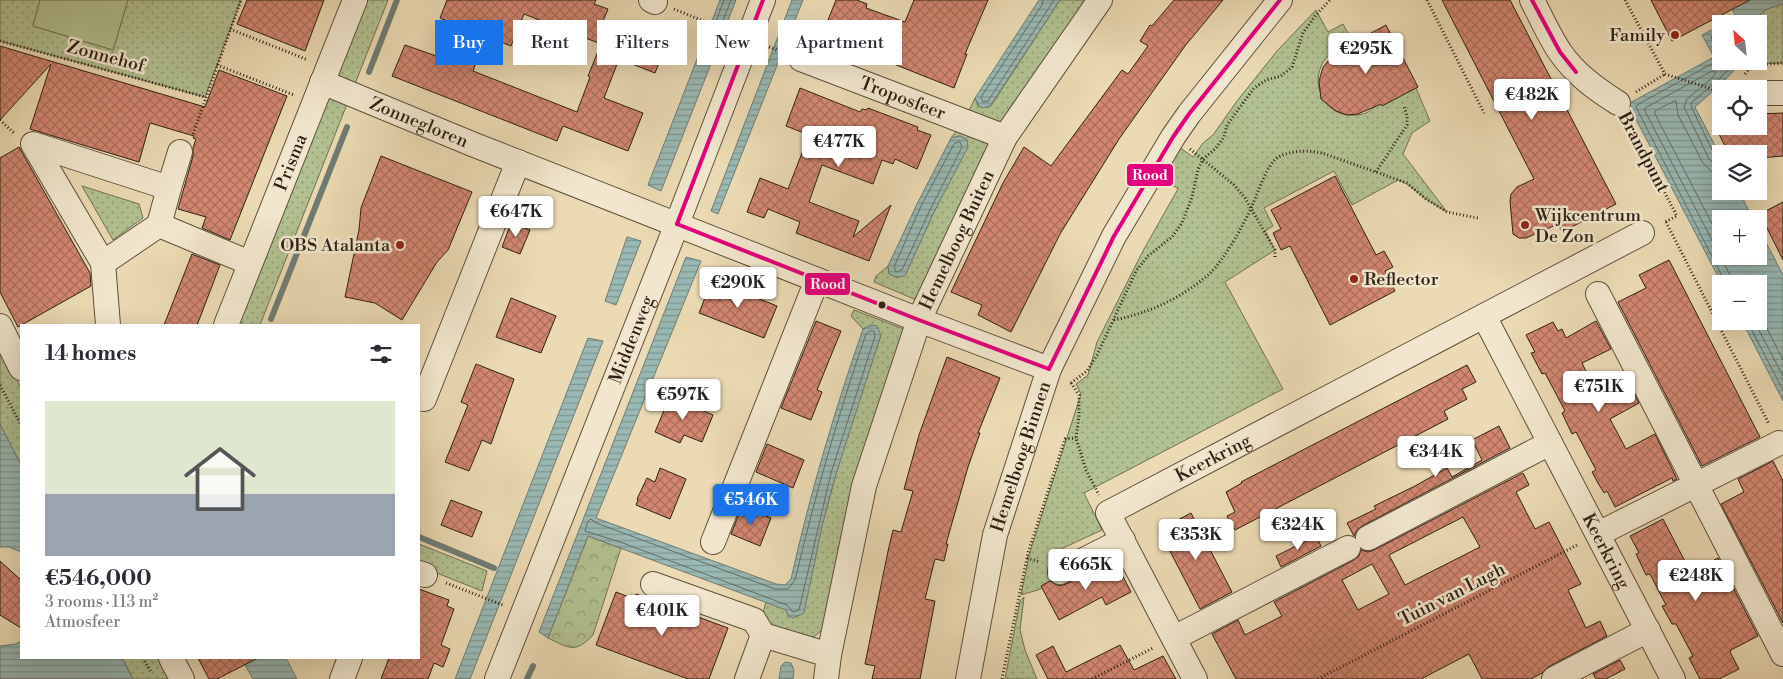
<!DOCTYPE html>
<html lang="en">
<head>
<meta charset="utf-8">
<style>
	:root { --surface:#fff; --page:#f2f2f3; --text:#2b2b33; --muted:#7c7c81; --line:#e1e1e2; --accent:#1a73e8 }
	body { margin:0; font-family:"Libre Bodoni",serif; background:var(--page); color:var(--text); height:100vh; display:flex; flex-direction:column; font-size:19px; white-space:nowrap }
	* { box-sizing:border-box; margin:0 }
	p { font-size:16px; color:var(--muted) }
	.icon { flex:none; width:28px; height:28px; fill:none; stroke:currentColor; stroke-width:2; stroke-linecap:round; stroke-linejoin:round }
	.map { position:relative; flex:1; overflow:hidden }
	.details { position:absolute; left:20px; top:324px; width:400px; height:335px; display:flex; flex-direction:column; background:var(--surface); border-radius:0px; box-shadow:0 5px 20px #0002 }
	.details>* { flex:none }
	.guide { position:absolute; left:435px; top:20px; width:475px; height:45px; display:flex; gap:10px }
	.needle { width:32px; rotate:333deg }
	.controls { position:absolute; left:1712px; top:15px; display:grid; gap:10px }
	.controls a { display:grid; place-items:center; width:55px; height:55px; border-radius:0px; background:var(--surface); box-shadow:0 5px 20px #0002; font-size:25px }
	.price { position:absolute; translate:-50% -42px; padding:0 11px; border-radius:5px; background:#fff; color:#222; font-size:16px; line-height:32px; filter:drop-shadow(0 1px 2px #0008) }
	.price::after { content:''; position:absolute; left:50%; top:30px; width:15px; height:11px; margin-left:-8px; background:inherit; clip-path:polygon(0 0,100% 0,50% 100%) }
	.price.on { background:var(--accent); color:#fff }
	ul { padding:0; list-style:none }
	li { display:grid; align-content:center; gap:10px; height:265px; padding:0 25px }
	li+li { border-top:1px solid var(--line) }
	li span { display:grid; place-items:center; height:155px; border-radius:0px; color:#555 }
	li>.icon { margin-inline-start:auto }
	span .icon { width:90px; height:90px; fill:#fffc; stroke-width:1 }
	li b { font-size:21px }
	h2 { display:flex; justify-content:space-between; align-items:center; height:60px; padding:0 25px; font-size:21px }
	.pill { padding:0 18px; border-radius:0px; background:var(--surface); box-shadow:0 5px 20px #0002; font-size:18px; line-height:45px }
	.pill.on { background:var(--accent); color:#fff }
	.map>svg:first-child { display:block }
	.grass { fill:url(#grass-dots); stroke:#707153 }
	.forest { fill:url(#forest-crowns); stroke:#707153 }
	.park { fill:#b2c191; stroke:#707153 }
	.water { fill:url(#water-rules); stroke:#6f7c74 }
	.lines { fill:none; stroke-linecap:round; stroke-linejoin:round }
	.shore { stroke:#646d64; stroke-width:1 }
	.stream { stroke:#6f7c74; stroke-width:6 }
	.building { fill:url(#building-cross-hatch); stroke:#2e2115; fill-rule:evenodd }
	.minor-casing { stroke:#5d4f3c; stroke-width:26 }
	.path { stroke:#2e2115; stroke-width:3; stroke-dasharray:1 2.5; stroke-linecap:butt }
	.minor { stroke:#f2e7ce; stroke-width:24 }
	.bus-1-casing { stroke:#f2e7ce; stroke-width:8 }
	.bus-1 { stroke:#e5007d; stroke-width:4 }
	.poi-dot { fill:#8f2418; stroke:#f2e7ce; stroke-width:2 }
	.bus-dot { fill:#2e2115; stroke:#f2e7ce; stroke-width:2 }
	.labels { text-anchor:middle; stroke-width:5; stroke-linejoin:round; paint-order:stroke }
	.poi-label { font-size:18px; fill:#2e2115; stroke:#f2e7ce; text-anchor:end }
	.street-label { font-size:18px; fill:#2e2115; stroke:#f2e7ce }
	.line-badge { stroke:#f2e7ce; stroke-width:2 }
	.badge-label { font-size:14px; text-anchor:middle; font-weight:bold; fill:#fff }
</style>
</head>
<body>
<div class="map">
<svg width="1783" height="679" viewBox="0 0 1783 679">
	<defs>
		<pattern id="grass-dots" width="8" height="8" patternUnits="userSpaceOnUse" patternTransform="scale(1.25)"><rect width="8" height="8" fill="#b2c191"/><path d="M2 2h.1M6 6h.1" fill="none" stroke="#919c75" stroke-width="1.8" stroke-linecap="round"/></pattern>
		<pattern id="forest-crowns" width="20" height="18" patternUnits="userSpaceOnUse" patternTransform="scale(1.25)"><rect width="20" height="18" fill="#b2c191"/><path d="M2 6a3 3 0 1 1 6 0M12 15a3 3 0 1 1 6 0" fill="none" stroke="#919c75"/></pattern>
		<pattern id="water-rules" width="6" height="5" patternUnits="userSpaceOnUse" patternTransform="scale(1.25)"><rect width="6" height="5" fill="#9ab9b4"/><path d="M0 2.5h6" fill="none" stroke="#7e9691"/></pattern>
		<pattern id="building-cross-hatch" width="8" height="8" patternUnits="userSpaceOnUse" patternTransform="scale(1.25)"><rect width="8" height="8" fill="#d38771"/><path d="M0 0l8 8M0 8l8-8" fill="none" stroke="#ac6e5c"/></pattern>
	</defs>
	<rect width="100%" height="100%" fill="#ebdab3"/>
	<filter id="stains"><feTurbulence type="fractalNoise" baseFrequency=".004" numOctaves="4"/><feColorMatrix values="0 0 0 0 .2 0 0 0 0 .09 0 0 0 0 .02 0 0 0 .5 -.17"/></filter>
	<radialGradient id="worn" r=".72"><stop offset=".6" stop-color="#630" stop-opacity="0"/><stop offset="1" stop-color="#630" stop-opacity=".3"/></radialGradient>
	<g class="grass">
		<polygon points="0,0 40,0 33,26 113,50 128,0 241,0 205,97 0,41"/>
		<polygon points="365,0 388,0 260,325 238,325"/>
		<polygon points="1060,0 1089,0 1001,123 968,113 975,98 978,106 991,106"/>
		<path d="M 1783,4 L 1783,63 L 1741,64 L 1743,61 L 1759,61 L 1759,24 L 1755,24 C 1759,10 1770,8 1783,4 Z"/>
		<path d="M 1316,10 L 1328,32 L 1343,24 L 1354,44 C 1301,51 1311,120 1357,115 C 1371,114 1373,106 1383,100 C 1393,95 1405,92 1416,88 L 1430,121 L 1412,133 L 1403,154 L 1447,212 L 1426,199 L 1407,184 L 1398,180 L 1352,205 L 1334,171 L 1264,208 L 1273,226 L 1265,231 L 1275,250 L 1225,282 L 1283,389 L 1084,493 L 1102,530 L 1048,555 L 1060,579 L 1041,589 L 1021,595 L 1030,552 L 1081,394 L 1076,384 L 1088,375 L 1097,342 L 1144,249 L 1178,189 L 1156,173 L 1175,144 L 1193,157 L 1203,143 L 1213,135 L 1237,101 L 1277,51 Z"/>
		<polygon points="962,124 991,141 920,295 914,299 874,282 876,276 888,266 889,274 896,277 905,275 967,140 960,136 951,138"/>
		<polygon points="82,186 139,204 143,218 113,240"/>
		<polygon points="854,310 904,329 822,630 815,636 809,638 769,626 763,613 766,602 786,610 823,522 836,474 857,404 881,335 872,325 863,329 851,316"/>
		<polygon points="0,347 21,388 21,465 0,424"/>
		<polygon points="419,544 487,571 482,591 419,566"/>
		<polygon points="1024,597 1020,630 1025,650 1037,679 1005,679 1020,601"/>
		<polygon points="122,658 161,658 172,679 133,679"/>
	</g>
	<path class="forest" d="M 588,536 L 621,548 L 593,635 C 575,654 569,648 548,638 Z"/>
	<polygon class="park" points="40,0 128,0 113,50 33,26"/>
	<g class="water">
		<polygon points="720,0 736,0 661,191 648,185"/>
		<polygon points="792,0 803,0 718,214 711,211"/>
		<polygon points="1039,0 1060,0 990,106 983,108 980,107 975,98"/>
		<path d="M 1728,0 L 1783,0 L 1783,4 C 1770,8 1759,10 1755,24 L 1723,24 L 1736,17 Z"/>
		<polygon points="1721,25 1721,61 1743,61 1720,85 1695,107 1721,157 1721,191 1739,191 1753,219 1721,219 1721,256 1759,256 1759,229 1783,275 1783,401 1742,321 1759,321 1759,284 1722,284 1628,104 1714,57 1702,35"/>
		<polygon points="960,136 967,140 968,147 933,214 905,276 896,277 889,274 888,266 917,204 951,138"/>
		<polygon points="627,237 641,241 616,305 605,301"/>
		<path d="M 686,257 L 701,261 L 596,518 L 776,584 L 785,585 L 791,579 C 810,494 834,412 863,329 L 872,325 L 877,326 L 881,335 L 836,474 L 823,522 L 804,613 L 793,618 L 788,616 L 786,610 L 588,536 L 548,638 L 539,632 Z"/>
		<polygon points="588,338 603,341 470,679 455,679"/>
		<polygon points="0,424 21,465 21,552 9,547 0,547"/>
		<polygon points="21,641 21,658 122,658 133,679 0,679 0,646 16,644"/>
		<polygon points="241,658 286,658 297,679 253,679"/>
		<polygon points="785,662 791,663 794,670 793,679 779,679 781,666"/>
	</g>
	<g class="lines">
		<g class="shore">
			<polyline points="724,0 703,56 705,59 708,58 731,0"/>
			<polyline points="1043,0 1042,5 981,97 983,102 988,101 1054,0"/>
			<polyline points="1721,30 1711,37 1719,55 1717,61 1637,105 1636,107 1726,284"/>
			<polygon points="960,142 962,147 929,212 902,270 896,272 894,267 921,206 954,144"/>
			<polyline points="1721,159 1715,156 1691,106 1692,102 1717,81 1737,61"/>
			<polyline points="1721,165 1715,164 1709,159 1684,107 1687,99 1713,77 1715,74 1715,71 1712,71 1645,108 1645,111 1731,277 1733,284"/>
			<polyline points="1721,173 1711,171 1703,163 1678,115 1676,101 1674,101 1655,111 1655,114 1721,241"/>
			<polyline points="1759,313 1783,360"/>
			<polyline points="1747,321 1783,390"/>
			<polyline points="1754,321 1783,376"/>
			<path d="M 871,331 L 874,331 L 875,336 L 831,473 L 799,610 L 793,612 L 787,605 L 623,543 L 585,531 L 588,521 L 591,519 L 596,523 L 775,589 L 788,589 L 795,580 C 815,496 838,415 866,334 Z"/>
		</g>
		<g class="stream">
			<polyline points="369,72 397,0"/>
			<polyline points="271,319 347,127"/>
			<polyline points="419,537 494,568"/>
			<polyline points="527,679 533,666"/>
		</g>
	</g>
	<g class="building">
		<polygon points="247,0 324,0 305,51 237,24"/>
		<path d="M 447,0 L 596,0 L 594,4 L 608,9 L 602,24 L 650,42 L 649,44 L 664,50 L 655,73 L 619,59 L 604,98 L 643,113 L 628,151 L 563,126 L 557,141 L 392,76 L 405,45 L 439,57 L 452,23 L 440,18 ZM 524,14 L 601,44 L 588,76 L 590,77 L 577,112 L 473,71 L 486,36 L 511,46 Z"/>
		<polygon points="836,0 857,0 867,4 866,8 905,22 914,0 988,0 965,54 967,54 954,88 881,59 886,46 842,28 843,25 828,20"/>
		<polygon points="1174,0 1223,0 1185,46 1119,139 1060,234 1011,332 978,315 982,305 951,292 1003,183 1024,147 1051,166 1122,70 1128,74 1148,46 1140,41 1150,25 1152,26"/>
		<polygon points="1442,0 1510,0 1616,204 1562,232 1558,224 1526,238 1519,238 1513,234 1510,201 1511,194 1517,187 1534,179"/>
		<polygon points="1651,0 1750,0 1672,41"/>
		<polygon points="1386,25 1418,87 1382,106 1381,104 1358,114 1347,115 1336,111 1321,99 1319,81 1323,67 1336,52"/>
		<polygon points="0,46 205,107 219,70 287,96 230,240 202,228 206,217 178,209 193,156 193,148 196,139 193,138 194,136 150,123 139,162 30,129 51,64 0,120"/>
		<polygon points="800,88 860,112 862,109 867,110 868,108 918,127 917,130 931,135 917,169 895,159 893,164 882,160 873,184 822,165 809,202 859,221 853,237 891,205 869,261 796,233 800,222 768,209 764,218 747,212 760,178 788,189 809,135 786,126"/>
		<polygon points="1783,113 1783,156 1759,158 1759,154 1729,154 1715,126 1759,126 1759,114"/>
		<polygon points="19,147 90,273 91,286 18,327 0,292 0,158"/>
		<polygon points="381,156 472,192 448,250 437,262 402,320 375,303 345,297 359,230 361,208"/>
		<polygon points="1335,176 1376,255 1384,251 1393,267 1385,271 1395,291 1330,325 1290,246 1281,250 1273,233 1281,229 1271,210"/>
		<polygon points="1783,202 1783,260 1760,214"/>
		<polygon points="511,223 530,230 520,254 502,247"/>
		<polygon points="192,254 220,265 201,315 197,325 164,325"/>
		<polygon points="1669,260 1760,437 1702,466 1618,302 1646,288 1639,275"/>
		<polygon points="712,280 777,306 764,338 699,313"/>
		<polygon points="511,298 556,316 541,353 496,337"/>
		<polygon points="816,321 841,331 817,390 822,392 811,420 781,408"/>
		<polygon points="1596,321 1611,349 1582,363 1597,394 1626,378 1639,403 1610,419 1626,449 1655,434 1677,479 1673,481 1672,478 1615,507 1607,491 1604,493 1598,483 1592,472 1596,470 1576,432 1572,434 1562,413 1565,411 1545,373 1542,374 1531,353 1535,352 1526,335 1553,322 1558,331 1562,329 1566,338"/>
		<polygon points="947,357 1000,378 978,433 980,433 968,467 946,544 948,544 944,561 935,559 925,599 935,601 920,679 872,679 875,666 865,664 888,551 893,530 901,532 913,491 904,489 919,435"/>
		<polygon points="476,364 514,379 491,444 482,440 469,471 445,462 468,405 461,402"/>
		<polygon points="1467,365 1476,382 1462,389 1467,399 1444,411 1448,419 1235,530 1227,516 1235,512 1226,492 1242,483 1241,482"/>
		<polygon points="670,396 713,415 702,442 684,435 680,443 655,432"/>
		<polygon points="1499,426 1510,448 1362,526 1357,530 1354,536 1347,523 1376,509 1374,506 1415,486 1447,468 1452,477 1482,460 1472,440"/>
		<polygon points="767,444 804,460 793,488 756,472"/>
		<polygon points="1773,461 1783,481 1783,623 1721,504 1744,492 1738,479"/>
		<polygon points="660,468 686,479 670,519 636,505 638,500 637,499 647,478 655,482"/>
		<path d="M 1523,473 L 1529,485 L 1516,492 L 1535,529 L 1549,522 L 1581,584 L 1568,590 L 1586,628 L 1600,621 L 1607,636 L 1548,667 L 1542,673 L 1531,679 L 1482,679 L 1469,654 L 1421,679 L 1236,679 L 1212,634 L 1238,620 L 1245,635 L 1282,616 L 1274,602 L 1354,560 L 1359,556 L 1361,550 L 1368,552 L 1374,550 ZM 1463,517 L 1480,547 L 1405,585 L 1389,555 ZM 1372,564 L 1389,594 L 1358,610 L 1342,580 Z"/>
		<polygon points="451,500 482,512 472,537 441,525"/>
		<polygon points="742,506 771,518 760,546 731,534"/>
		<polygon points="1191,513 1232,592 1200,609 1159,530"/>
		<polygon points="1663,519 1691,573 1718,558 1758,636 1731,650 1730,652 1739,669 1719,679 1700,679 1689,658 1693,656 1685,641 1676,624 1672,624 1662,606 1666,605 1650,574 1646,575 1636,554 1639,553 1630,536"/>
		<polygon points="1316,536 1321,546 1281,567 1276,556"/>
		<polygon points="0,561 21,580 21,628 0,615"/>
		<polygon points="1106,564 1112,575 1120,571 1131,592 1106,605 1102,597 1059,620 1041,586 1050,581 1059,586 1066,584"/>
		<polygon points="419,589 449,600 447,606 454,609 441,645 450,649 443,667 434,663 428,679 381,679 389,658 419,658"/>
		<polygon points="616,592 634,599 636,594 728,628 709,679 688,679 596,645"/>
		<polygon points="1120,645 1134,670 1163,656 1176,679 1048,679 1036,655 1053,646 1066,672"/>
		<polygon points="198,658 258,658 217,679 209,679"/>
		<polygon points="1620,660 1625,669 1606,679 1596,679 1593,674"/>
	</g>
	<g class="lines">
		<defs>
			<g id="minor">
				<polyline points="651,0 655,2"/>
				<path d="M 1532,0 C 1541,17 1549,36 1560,52 C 1575,74 1596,89 1618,103"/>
				<path id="s1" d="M 801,59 L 1005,137"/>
				<path id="s2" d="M 322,82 L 472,144 L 919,320 L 1049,369"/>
				<polyline points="1759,93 1783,93"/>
				<polygon points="33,144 169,188 159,225 103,263"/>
				<polyline points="169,188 180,152"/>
				<polyline points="159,225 250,263"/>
				<polyline points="103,263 108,325"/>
				<polyline points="1598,294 1783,654"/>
				<path id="s3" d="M 1484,316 L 1673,679"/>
				<path id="s4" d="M 226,325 L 355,0"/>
				<polyline points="0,326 21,368"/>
				<polyline points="419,397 424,399 518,162"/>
				<polyline points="1598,534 1779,443"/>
				<polyline points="1368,538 1550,443"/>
				<polyline points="713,542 817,280"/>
				<polyline points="1060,572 1123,540"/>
				<polyline points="419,573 425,575"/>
				<polyline points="653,584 754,620 763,635"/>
				<polyline points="1174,638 1348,548"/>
				<polyline points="171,658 182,679"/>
				<polyline points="342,679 350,658"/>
				<path id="s5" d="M 497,679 L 677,224 L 763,0"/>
				<polyline points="747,679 763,635 829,655"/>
				<path id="s6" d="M 826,679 L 829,655 L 864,486 L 919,320 L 1005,137 L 1100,0"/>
				<path id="s7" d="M 968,679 L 995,535 L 1049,369 L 1114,236 L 1173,137 L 1189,114 L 1280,0"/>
				<path id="s8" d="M 1195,679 L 1108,513 L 1642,233"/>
				<polyline points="1554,679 1648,630"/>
			</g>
		</defs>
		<use href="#minor" class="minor-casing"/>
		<g class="path">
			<polyline points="1427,0 1484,113"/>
			<polyline points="1625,0 1665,74 1721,92"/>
			<polyline points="674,9 728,31"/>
			<polyline points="230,29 308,60"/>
			<polyline points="0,41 205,97"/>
			<polyline points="769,47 782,52"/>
			<polyline points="217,65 294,95"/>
			<path d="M 1745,74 C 1753,63 1771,64 1783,63"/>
			<polyline points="1636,92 1665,74"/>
			<polyline points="0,120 14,133"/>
			<polyline points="1627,121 1677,216 1665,222"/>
			<polyline points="193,134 241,0"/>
			<polyline points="1190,149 1234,185 1245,198 1275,250 1275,257"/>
			<polyline points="1376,172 1407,125 1407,116 1404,106"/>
			<polyline points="1666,222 1769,424"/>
			<path d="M 1114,320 C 1149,313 1182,298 1209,274 C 1225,259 1243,226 1252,206 C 1258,193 1266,166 1277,158 C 1290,150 1307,150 1322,153 L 1407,183 L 1426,199 L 1447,212 L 1478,218"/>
			<polyline points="1071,383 1087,371 1097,355 1136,271 1148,256 1172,237 1182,223 1192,197 1198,170 1203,159 1215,149 1224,137 1227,125 1254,88 1266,80 1281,76 1292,67 1303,33 1315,16 1330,0"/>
			<polyline points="1071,383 1079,395 1079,416 1076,438 1086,470 1099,495"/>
			<polyline points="0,385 21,425"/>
			<polyline points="1027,558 1040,562"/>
			<polyline points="446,583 503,605"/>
			<polyline points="143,658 151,672"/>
			<polyline points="1002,679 1028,553 1065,439 1076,438"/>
			<polyline points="1092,679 1153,648"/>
			<polyline points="1318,679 1579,544"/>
		</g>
		<use href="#minor" class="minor"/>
		<defs>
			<g id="bus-1">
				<polyline points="1532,0 1560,52 1576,72"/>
				<polyline points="677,224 919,320 1049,369"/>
				<polyline points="677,224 763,0"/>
				<polyline points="1049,369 1114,236 1173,137 1189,114 1280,0"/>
			</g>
		</defs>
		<use href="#bus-1" class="bus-1-casing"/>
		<use href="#bus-1" class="bus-1"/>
	</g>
	<g class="poi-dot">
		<circle cx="1675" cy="35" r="5"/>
		<circle cx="1525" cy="225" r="5"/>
		<circle cx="400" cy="245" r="5"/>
		<circle cx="1354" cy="279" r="5"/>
	</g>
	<circle class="bus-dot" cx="882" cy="305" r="4.5"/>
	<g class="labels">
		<g class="poi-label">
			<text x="1665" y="41">Family</text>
			<text x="1535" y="221" text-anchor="start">Wijkcentrum<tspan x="1535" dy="21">De Zon</tspan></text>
			<text x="390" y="251">OBS Atalanta</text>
			<text x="1364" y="285" text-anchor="start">Reflector</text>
		</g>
		<g class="street-label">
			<text transform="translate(106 56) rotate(15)" y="6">Zonnehof</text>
			<text dy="6" stroke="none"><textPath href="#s1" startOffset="109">Troposfeer</textPath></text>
			<text dy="6" stroke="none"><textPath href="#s2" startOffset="105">Zonnegloren</textPath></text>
			<text transform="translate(1644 152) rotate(62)" y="6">Brandpunt</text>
			<text dy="6" stroke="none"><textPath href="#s4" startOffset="175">Prisma</textPath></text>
			<text dy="6" stroke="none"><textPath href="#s6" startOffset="460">Hemelboog Buiten</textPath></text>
			<text dy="6" stroke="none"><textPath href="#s5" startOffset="365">Middenweg</textPath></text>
			<text dy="6" stroke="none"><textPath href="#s7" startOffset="229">Hemelboog Binnen</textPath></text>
			<text dy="6" stroke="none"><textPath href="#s8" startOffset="306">Keerkring</textPath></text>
			<text dy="6" stroke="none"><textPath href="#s3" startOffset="265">Keerkring</textPath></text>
			<text transform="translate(1452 594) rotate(-27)" y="6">Tuin van Lugh</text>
		</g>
	</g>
	<g class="line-badge">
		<rect x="1126" y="163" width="48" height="24" rx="5" fill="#e5007d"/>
		<rect x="804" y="272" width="47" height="24" rx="5" fill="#e5007d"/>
	</g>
	<g class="badge-label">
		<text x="1150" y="180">Rood</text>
		<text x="828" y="289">Rood</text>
	</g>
	<rect width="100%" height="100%" filter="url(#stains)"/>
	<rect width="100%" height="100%" fill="url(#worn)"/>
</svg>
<div class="controls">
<a><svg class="needle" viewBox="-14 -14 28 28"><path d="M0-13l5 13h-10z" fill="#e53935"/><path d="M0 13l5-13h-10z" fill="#7c7c81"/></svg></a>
<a><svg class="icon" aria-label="locate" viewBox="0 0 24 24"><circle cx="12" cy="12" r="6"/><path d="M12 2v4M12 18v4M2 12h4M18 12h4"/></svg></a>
<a><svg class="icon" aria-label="layers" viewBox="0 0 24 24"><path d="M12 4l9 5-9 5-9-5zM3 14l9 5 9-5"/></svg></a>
<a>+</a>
<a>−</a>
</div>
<b class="price" style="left:1366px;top:75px">€295K</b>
<b class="price" style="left:1532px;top:121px">€482K</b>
<b class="price" style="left:839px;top:168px">€477K</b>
<b class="price" style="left:516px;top:238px">€647K</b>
<b class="price" style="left:738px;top:309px">€290K</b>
<b class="price" style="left:1599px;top:413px">€751K</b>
<b class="price" style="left:683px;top:421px">€597K</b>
<b class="price" style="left:1436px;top:478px">€344K</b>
<b class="price on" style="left:751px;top:526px">€546K</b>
<b class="price" style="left:1298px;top:551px">€324K</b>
<b class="price" style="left:1196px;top:561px">€353K</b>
<b class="price" style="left:1086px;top:591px">€665K</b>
<b class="price" style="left:1696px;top:602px">€248K</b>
<b class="price" style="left:662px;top:637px">€401K</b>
<div class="guide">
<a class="pill on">Buy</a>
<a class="pill">Rent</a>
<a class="pill">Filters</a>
<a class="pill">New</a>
<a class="pill">Apartment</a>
</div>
<section class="details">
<h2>14 homes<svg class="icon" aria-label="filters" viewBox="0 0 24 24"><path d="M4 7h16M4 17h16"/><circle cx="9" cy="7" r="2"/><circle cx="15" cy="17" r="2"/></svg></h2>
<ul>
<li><span style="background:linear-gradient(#dfe7d0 60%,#9aa5b1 0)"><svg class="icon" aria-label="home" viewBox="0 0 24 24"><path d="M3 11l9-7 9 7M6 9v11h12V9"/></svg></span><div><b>€546,000</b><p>3 rooms · 113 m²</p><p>Atmosfeer</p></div></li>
</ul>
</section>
</div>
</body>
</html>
